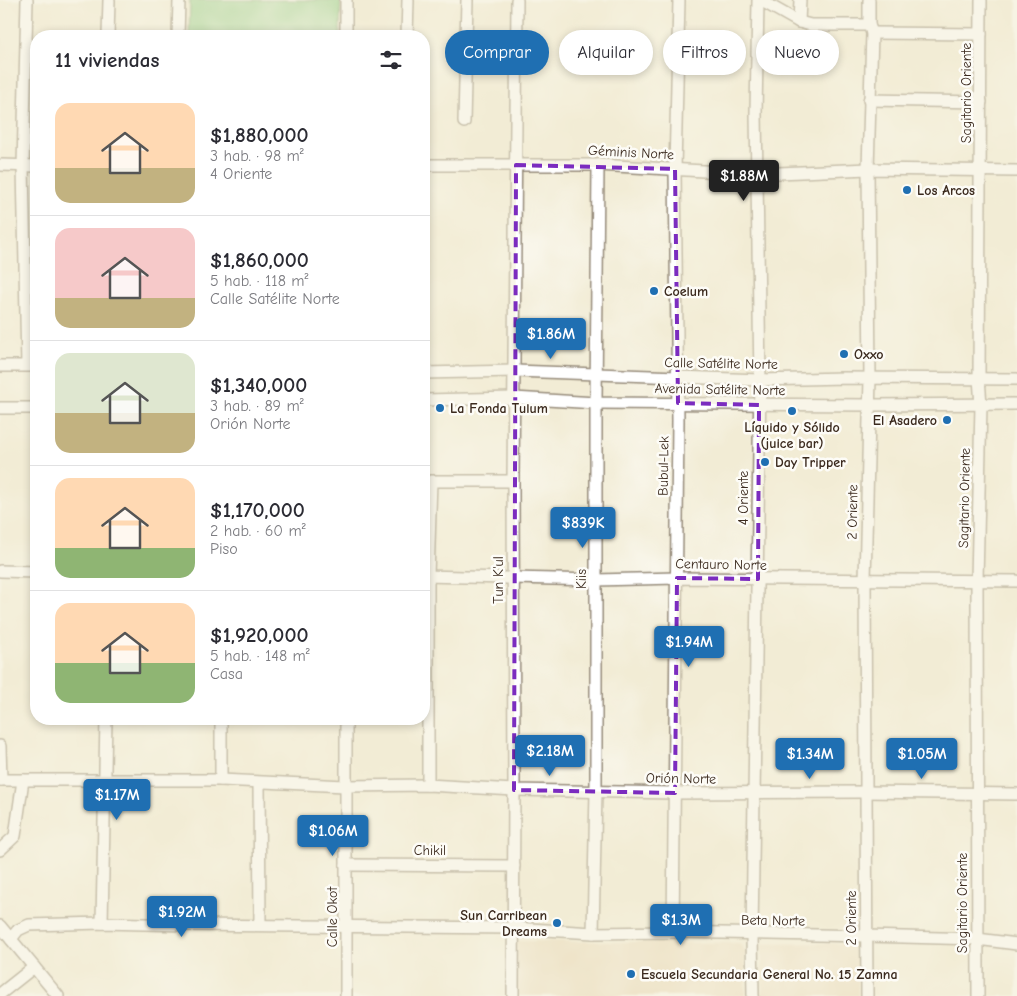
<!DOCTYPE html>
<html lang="es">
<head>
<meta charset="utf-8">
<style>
	:root { --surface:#fff; --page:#f2f2f3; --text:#2b2b33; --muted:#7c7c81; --line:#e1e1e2; --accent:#1f6fb2 }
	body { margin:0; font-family:"Comic Neue",sans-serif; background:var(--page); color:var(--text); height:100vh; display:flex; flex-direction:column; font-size:19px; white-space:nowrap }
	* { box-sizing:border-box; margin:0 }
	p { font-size:16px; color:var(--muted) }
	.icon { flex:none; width:28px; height:28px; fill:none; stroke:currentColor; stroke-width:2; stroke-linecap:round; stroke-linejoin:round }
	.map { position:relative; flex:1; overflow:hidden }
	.panel { position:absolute; left:30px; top:30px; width:400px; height:695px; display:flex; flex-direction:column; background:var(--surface); border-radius:20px; box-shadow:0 2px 8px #0003 }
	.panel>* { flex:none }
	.top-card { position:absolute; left:445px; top:30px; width:475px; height:45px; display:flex; gap:10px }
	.price { position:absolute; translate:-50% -42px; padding:0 11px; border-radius:5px; background:var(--accent); color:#fff; font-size:16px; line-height:32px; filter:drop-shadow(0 1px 2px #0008) }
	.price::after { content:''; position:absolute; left:50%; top:30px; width:15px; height:11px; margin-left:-8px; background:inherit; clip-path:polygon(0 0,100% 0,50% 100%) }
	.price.active { background:#222; color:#fff }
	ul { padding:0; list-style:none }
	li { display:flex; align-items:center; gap:15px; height:125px; padding:0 25px }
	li+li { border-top:1px solid var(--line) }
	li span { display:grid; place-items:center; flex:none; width:140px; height:100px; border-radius:15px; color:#555 }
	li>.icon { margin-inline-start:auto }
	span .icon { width:60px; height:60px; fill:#fffc; stroke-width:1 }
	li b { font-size:21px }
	h2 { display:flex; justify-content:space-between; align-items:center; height:60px; padding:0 25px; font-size:21px }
	.pill { padding:0 18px; border-radius:22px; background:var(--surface); box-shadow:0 2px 8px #0003; font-size:18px; line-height:45px }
	.pill.active { background:var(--accent); color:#fff }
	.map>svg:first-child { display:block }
	.built { fill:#ead9ba }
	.green { fill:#8ccc83; stroke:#647b50 }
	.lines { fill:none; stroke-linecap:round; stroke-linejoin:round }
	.minor-casing { stroke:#968b7a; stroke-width:14 }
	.minor { stroke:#fff; stroke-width:11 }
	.marked { fill:none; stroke:#7b2cbf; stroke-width:4; stroke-dasharray:10 6; stroke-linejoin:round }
	.poi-dot { fill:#1f6fb2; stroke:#fdfcf7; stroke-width:2 }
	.labels { text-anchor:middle; stroke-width:5; stroke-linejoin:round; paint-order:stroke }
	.street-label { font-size:14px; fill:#3b2a1e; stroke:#fdfcf7 }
	.poi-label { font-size:14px; font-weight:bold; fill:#3b2a1e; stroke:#fdfcf7; text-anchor:start }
</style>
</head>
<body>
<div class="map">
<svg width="1017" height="996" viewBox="0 0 1017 996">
	<rect width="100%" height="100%" fill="#fdfcf7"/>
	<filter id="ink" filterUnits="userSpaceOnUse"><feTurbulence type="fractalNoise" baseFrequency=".02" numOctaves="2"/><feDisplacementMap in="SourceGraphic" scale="10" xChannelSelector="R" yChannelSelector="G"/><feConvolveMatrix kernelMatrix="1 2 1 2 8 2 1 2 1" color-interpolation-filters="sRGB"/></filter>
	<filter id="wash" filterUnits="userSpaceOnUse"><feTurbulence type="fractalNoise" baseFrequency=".0096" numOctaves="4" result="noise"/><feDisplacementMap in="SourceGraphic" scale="20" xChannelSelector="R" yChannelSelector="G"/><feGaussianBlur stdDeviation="1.12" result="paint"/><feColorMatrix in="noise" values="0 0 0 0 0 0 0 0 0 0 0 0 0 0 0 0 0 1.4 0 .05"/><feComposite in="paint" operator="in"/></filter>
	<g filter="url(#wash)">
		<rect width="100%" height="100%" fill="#f2ecd5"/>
		<g class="built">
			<polygon points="517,941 739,943 746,952 745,996 516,996"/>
			<polygon points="858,943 858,996 762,996 762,944"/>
		</g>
		<polygon class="green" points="190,0 341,0 340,36 189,36"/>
	</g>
	<g filter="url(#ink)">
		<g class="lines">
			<defs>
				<g id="minor">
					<polyline points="346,0 346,36"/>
					<polyline points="760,0 799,22 811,25 869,25"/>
					<polyline points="799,22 800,0"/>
					<polyline points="872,33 981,34"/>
					<polyline points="108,36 109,0"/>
					<polyline points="178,36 179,0"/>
					<polyline points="407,36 408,0"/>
					<polyline points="869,100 981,102"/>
					<polyline points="464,122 467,0"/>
					<polyline points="0,165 36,166"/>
					<polyline points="424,165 598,165 757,174 868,169 1017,171"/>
					<polyline points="27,365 23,166 27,0"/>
					<polyline points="0,366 36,366"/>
					<polyline points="424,373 515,371 760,380 844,378 1017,379"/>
					<polyline points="424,400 514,398 596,403 870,405 1017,404"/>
					<polyline points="0,408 36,408"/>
					<polyline points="0,571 36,572"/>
					<polyline points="424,576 596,580 677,578 1017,581"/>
					<polyline points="346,719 346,996"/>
					<polyline points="0,746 1,780"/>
					<polyline points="0,780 221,780 345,786 428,785 514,790 675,793 865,792 1017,794"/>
					<polyline points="221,780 221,719"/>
					<polyline points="259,783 260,925"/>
					<polyline points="428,785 428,576 431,481 513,481"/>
					<polyline points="0,850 15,836 23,780"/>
					<polyline points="346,865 514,866"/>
					<polyline points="102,923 106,719"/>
					<polyline points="0,926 58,996"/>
					<polyline points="673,932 678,420 675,169 679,0"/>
					<polyline points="593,933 596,791 596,403 598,165"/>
					<polyline points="11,939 18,930 29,925 102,923 186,925 514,928 593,933 673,932 866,936 977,939 1017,944"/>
					<polyline points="0,994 34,967"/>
					<polyline points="513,996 514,790 513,481 517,0"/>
					<polyline points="753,996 752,935 760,380 756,113 758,0"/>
					<polyline points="867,996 865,580 870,378 868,169 872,33 869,25 869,0"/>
					<polyline points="978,996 977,580 981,405 979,378 981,0"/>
				</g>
			</defs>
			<use href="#minor" class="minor-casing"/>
			<use href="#minor" class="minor"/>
		</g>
	</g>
	<path d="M0 0H1017V996H0ZM 516,165 L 675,169 L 678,403 L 759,405 L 758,579 L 677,578 L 675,793 L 514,790 Z" fill="#f2ecd5" fill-opacity=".55" fill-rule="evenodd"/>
	<path class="marked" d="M 516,165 L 675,169 L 678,403 L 759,405 L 758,579 L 677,578 L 675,793 L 514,790 Z"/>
	<g class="poi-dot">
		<circle cx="907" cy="190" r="5"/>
		<circle cx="654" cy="291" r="5"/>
		<circle cx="844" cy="354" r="5"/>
		<circle cx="440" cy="408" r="5"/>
		<circle cx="792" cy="411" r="5"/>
		<circle cx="947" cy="420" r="5"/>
		<circle cx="765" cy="462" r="5"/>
		<circle cx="557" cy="923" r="5"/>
		<circle cx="631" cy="974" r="5"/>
	</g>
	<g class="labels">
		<g class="street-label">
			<text transform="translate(966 93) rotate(-90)" y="5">Sagitario Oriente</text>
			<text transform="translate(631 152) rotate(3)" y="5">Géminis Norte</text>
			<text transform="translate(721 363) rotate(1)" y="5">Calle Satélite Norte</text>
			<text transform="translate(720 389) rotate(1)" y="5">Avenida Satélite Norte</text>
			<text transform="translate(663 466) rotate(-89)" y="5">Bubul-Lek</text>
			<text transform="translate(743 498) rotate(-90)" y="5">4 Oriente</text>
			<text transform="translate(964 498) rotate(-89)" y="5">Sagitario Oriente</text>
			<text transform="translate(852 512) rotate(-89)" y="5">2 Oriente</text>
			<text transform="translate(721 564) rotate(1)" y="5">Centauro Norte</text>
			<text transform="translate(581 579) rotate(-90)" y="5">Kiis</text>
			<text transform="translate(498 580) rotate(-90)" y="5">Tun K'ul</text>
			<text transform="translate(681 778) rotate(1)" y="5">Orión Norte</text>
			<text x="430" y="855">Chikil</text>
			<text transform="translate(962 903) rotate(-90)" y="5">Sagitario Oriente</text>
			<text transform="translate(332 917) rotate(-90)" y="5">Calle Okot</text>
			<text transform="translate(851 918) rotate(-90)" y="5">2 Oriente</text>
			<text transform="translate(773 920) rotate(1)" y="5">Beta Norte</text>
		</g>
		<g class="poi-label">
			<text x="917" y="195">Los Arcos</text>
			<text x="664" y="296">Coelum</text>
			<text x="854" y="359">Oxxo</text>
			<text x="450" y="413">La Fonda Tulum</text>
			<text x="937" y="425" text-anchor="end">El Asadero</text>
			<text x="792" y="432" text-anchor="middle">Líquido y Sólido<tspan x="792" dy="16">(juice bar)</tspan></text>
			<text x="775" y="467">Day Tripper</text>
			<text x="547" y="920" text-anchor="end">Sun Carribean<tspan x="547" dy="16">Dreams</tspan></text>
			<text x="641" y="979">Escuela Secundaria General No. 15 Zamna</text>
		</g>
	</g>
</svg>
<b class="price active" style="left:744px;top:202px">$1.88M</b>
<b class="price" style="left:551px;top:360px">$1.86M</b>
<b class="price" style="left:583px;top:549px">$839K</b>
<b class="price" style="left:689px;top:668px">$1.94M</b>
<b class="price" style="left:550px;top:777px">$2.18M</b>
<b class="price" style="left:810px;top:780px">$1.34M</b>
<b class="price" style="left:922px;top:780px">$1.05M</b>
<b class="price" style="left:117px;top:821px">$1.17M</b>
<b class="price" style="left:333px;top:857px">$1.06M</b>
<b class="price" style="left:182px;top:938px">$1.92M</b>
<b class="price" style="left:681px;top:946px">$1.3M</b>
<div class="top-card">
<a class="pill active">Comprar</a>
<a class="pill">Alquilar</a>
<a class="pill">Filtros</a>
<a class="pill">Nuevo</a>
</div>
<section class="panel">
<h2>11 viviendas<svg class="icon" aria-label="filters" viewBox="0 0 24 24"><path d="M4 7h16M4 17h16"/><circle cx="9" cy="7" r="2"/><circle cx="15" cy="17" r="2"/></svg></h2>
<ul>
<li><span style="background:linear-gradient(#ffd9b3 65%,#c2b280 0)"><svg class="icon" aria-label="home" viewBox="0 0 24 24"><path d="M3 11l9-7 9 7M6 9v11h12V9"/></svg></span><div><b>$1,880,000</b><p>3 hab. · 98 m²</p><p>4 Oriente</p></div></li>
<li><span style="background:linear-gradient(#f6c9c9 70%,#c2b280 0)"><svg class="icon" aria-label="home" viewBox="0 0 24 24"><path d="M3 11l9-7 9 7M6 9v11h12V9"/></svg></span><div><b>$1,860,000</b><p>5 hab. · 118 m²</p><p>Calle Satélite Norte</p></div></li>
<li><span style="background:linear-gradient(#dfe7d0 60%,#c2b280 0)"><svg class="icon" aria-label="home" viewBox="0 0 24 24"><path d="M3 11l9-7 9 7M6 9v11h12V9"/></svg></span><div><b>$1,340,000</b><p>3 hab. · 89 m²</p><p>Orión Norte</p></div></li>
<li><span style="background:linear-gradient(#ffd9b3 70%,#8fb573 0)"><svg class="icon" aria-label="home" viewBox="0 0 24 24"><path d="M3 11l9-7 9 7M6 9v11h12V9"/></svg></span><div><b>$1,170,000</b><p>2 hab. · 60 m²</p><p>Piso</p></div></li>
<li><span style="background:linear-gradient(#ffd9b3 60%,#8fb573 0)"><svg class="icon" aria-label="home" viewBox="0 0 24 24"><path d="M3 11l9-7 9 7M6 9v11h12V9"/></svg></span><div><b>$1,920,000</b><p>5 hab. · 148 m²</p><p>Casa</p></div></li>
</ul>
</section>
</div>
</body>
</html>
